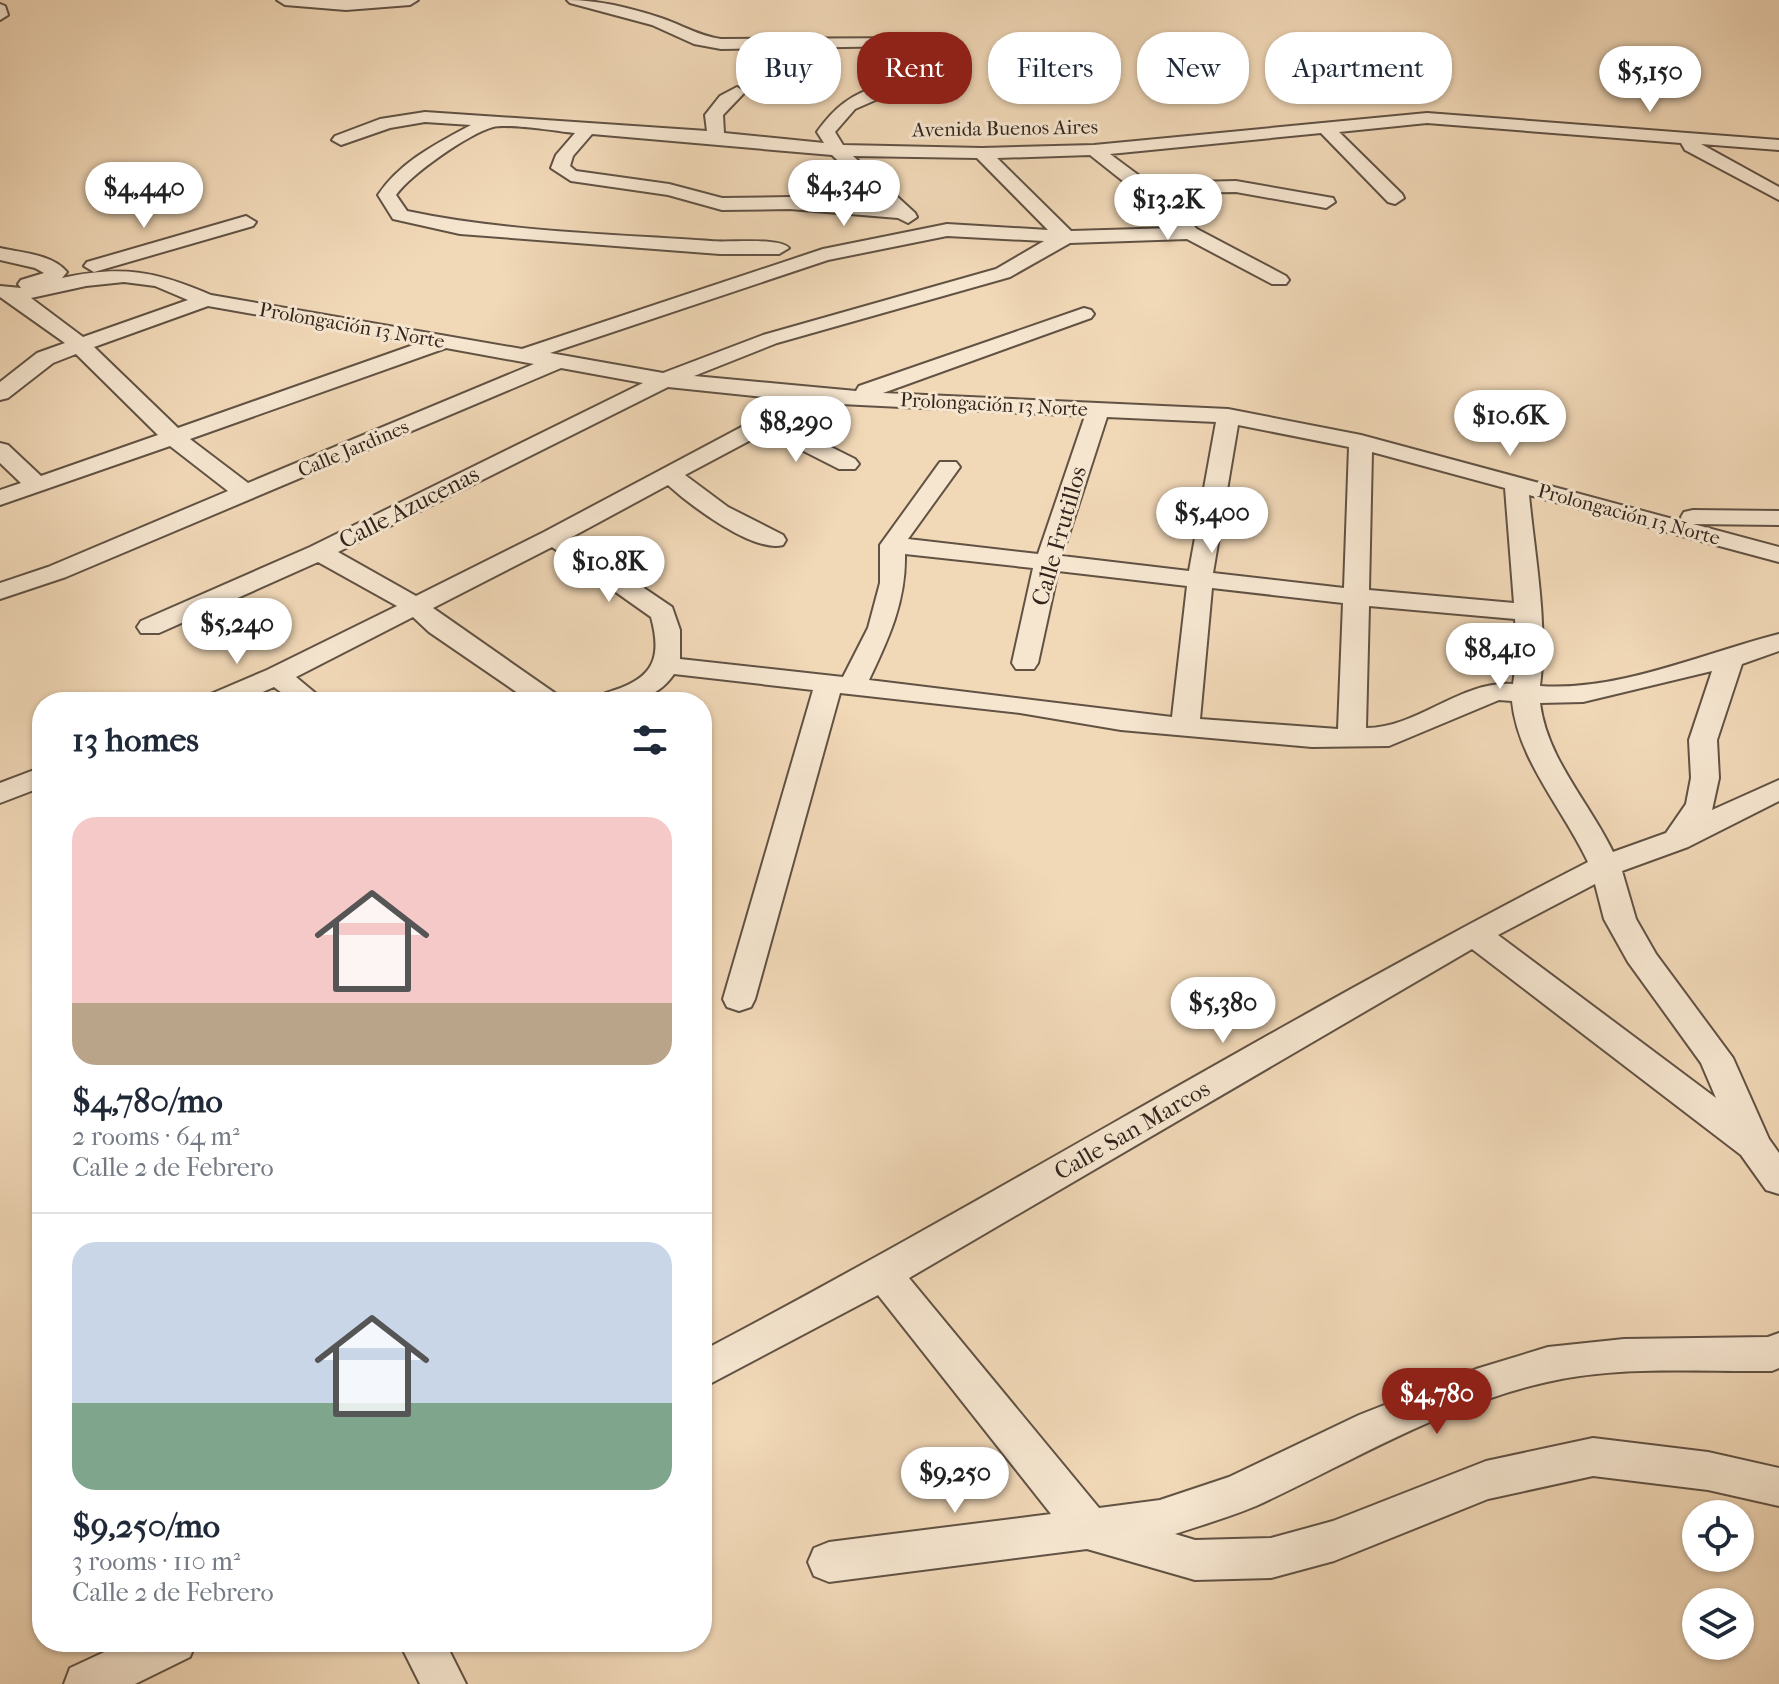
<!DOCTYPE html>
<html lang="en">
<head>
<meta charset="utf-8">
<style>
	:root { --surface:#fff; --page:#f6f6f7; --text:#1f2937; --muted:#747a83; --line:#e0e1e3; --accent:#8f2418 }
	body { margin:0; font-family:"IM FELL French Canon",serif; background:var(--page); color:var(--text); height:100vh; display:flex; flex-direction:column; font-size:30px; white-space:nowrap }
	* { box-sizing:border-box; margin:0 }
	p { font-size:26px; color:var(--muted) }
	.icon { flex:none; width:44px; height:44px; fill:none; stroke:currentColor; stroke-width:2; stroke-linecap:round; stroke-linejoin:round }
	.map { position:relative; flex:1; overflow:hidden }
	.panel { position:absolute; left:32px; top:692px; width:680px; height:960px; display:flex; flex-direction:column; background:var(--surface); border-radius:32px; box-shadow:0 2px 6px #0004 }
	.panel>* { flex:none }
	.banner { position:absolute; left:736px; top:32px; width:760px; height:72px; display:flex; gap:16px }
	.controls { position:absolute; left:1682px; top:1500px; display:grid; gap:16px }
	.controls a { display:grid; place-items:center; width:72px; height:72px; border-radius:50%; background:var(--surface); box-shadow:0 2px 6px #0004; font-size:40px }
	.price { position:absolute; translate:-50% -68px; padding:0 18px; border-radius:28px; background:#fff; color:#222; font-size:26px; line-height:52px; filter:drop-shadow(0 2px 4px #0008) }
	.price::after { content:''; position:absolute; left:50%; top:48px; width:24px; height:18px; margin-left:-12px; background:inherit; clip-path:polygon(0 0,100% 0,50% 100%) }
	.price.active { background:var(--accent); color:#fff }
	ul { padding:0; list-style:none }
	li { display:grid; align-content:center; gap:16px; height:424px; padding:0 40px }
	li+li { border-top:2px solid var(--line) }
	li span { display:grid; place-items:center; height:248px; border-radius:24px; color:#555 }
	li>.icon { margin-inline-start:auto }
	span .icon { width:144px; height:144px; fill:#fffc; stroke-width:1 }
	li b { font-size:34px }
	h2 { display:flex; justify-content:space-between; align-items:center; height:96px; padding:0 40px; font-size:34px }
	.pill { padding:0 28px; border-radius:32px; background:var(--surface); box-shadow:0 2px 6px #0004; font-size:28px; line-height:72px }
	.pill.active { background:var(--accent); color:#fff }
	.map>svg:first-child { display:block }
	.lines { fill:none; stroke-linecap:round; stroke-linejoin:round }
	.minor-casing { stroke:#615244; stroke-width:4 }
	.minor { fill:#f6e6d0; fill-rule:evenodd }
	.labels { text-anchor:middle; stroke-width:6; stroke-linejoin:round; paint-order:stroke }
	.far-street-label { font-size:20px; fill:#31251d; stroke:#f6e6d0 }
	.street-label { font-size:24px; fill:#31251d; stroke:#f6e6d0 }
</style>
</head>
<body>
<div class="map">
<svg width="1779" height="1684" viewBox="0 0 1779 1684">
	<rect width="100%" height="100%" fill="#f1d8b7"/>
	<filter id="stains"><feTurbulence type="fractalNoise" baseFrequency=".0025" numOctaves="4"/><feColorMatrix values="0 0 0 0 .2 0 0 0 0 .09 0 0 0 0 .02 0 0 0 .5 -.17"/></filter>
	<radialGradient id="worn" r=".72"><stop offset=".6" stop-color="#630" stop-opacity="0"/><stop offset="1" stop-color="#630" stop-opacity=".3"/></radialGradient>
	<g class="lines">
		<defs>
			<g id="minor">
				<polygon points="277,0 418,0 410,5 346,10 285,5"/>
				<path d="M 567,0 C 599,0 631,8 661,18 C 682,25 699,36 721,39 L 933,38 L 959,47 L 962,59 L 954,64 L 948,62 L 945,53 L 910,46 L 721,49 L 694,44 L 652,25 L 570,3 Z"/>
				<polygon points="0,4 5,6 8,15 0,20"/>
				<path d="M 881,86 L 887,87 L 889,91 L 887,95 L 855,109 L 835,132 L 843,145 L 982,148 L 1094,145 L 1427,113 L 1779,140 L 1779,150 L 1701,144 L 1779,187 L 1779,200 L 1685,150 L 1681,143 L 1427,123 L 1339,132 L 1402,194 L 1404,198 L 1395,204 L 1388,202 L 1321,133 L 1110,154 L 1149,183 L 1236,181 L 1333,198 L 1335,202 L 1326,208 L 1236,192 L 1160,193 L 1197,229 L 1286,276 L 1289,280 L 1286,284 L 1272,284 L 1187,239 L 1070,243 L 1010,277 L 777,343 L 694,376 L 856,391 L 859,386 L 1084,308 L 1091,310 L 1094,314 L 1091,318 L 883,393 L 1228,409 L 1361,435 L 1684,522 L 1681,517 L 1684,512 L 1693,510 L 1779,511 L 1779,525 L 1693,524 L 1779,547 L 1779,562 L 1529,495 C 1535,558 1548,623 1540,686 C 1617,692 1704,653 1779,634 L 1779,651 L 1742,664 L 1717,740 L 1719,778 L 1712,810 L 1779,780 L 1779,801 L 1688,847 L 1622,871 L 1636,919 L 1656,954 L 1733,1058 L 1769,1139 L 1779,1153 L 1779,1194 L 1766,1190 L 1741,1155 L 1472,949 L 909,1278 L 1099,1508 L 1160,1500 L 1229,1477 L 1359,1415 L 1476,1369 L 1548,1347 L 1624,1339 L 1768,1337 L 1779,1333 L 1779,1368 L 1772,1371 C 1699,1372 1619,1365 1547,1382 C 1444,1405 1351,1462 1256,1506 C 1230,1517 1202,1525 1175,1534 L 1195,1540 L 1271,1538 L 1333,1521 L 1486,1461 L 1593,1438 L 1708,1452 L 1779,1468 L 1779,1506 L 1708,1490 L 1593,1476 L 1488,1499 L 1334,1561 L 1271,1578 L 1195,1580 L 1087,1549 L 829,1582 L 814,1576 L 808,1562 L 814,1548 L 829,1542 L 1051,1514 L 878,1295 L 702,1388 L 702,1351 C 1000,1194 1288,1016 1588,862 C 1563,809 1518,760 1512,701 L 1499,700 L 1389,746 L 1312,747 L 1121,730 L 1020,713 L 840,693 L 755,999 L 751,1007 L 739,1011 L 727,1007 L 723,999 L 813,690 L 674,674 C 654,703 626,702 593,702 C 599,694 606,693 615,690 C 654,677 662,657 651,617 L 552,547 L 433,608 L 559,696 L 563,702 L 531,702 L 429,632 L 413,617 L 296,677 L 326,702 L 294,702 L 274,687 L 240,702 L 202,702 L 206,696 L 267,670 L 397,606 L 318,562 L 159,633 L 141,633 L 137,627 L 141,621 L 310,547 L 643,383 L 561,368 L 66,577 L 0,599 L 0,583 L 48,567 L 228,491 L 170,446 L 0,505 L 0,490 L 21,483 L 0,463 L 0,443 L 8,445 L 41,476 L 158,435 L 76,354 L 53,363 L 8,398 L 0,400 L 0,382 L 37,353 L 65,343 L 0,297 L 0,286 L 21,288 L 18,284 L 21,280 L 44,273 L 35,268 L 0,260 L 0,248 C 22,253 52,254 67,272 L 62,278 C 121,265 156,271 211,295 L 522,349 L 823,249 L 947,224 L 1048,230 L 977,158 L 853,156 L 915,213 L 917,217 L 908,223 L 898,218 L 790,209 L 722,210 L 668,195 L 571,181 L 551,168 L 556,155 L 575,133 C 557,131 508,123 493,127 C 468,134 411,174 396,195 L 407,211 C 506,232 610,234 711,241 C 729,243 779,237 789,248 L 779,254 L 720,254 L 460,234 L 393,219 L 378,195 C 401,161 436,144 471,125 L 425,122 L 390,128 L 341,145 L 332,140 L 335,136 L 380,119 L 425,112 L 707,131 L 705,115 L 720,96 L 737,87 L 745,92 L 723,115 L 724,133 L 824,143 L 817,132 C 834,108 852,93 881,86 ZM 592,134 L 832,155 L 885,206 L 790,197 L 722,198 L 669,184 L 576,171 L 570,166 L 573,156 ZM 1090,155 L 1138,193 L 1174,228 L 1071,231 L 997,158 ZM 947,236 L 1044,241 L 996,269 L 763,335 L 663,373 L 550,353 L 828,260 ZM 124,282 L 155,286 L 188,300 L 83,337 L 31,298 L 86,286 ZM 208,306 L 419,343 L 178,428 L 94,347 ZM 446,348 L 534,364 L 248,483 L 190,439 ZM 668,387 L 792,400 L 544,532 L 416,596 L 338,552 ZM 820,403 L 1085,416 L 1038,554 L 908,539 L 960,467 L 956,462 L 940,462 L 880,545 L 880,583 L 868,628 L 843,677 L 680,659 L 680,630 L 672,607 L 570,538 L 668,485 C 690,505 753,553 783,545 L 786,540 L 783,535 L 728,507 L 685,475 L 766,432 L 839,469 L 855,469 L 859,464 L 855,459 L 783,423 ZM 1107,417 L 1216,422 L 1189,571 L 1062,556 ZM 1238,425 L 1349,447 L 1344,588 L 1213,573 ZM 1372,452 L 1505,488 L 1514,603 L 1369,590 ZM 905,554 L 1033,568 L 1012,663 L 1016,669 L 1034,669 L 1038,663 L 1058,571 L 1187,586 L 1172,717 L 869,680 C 889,638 906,601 905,554 ZM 1212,588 L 1343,603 L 1338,729 L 1200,719 ZM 1369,606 L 1515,619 L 1517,656 L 1513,684 C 1461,680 1418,728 1366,728 ZM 1712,671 L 1689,740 L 1691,778 L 1686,804 L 1666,833 L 1613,852 C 1589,802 1547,759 1540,703 L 1583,702 ZM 1595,884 L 1604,919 L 1628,962 L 1701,1063 L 1716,1098 L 1498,935 Z"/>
				<polygon points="246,216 256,222 253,226 94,272 84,266 87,262"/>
				<polygon points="42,767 42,787 0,803 0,783"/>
				<polygon points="126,1642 196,1642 190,1657 135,1684 64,1684 70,1668"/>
				<polygon points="399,1642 445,1642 466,1684 420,1684"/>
			</g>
		</defs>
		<use href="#minor" class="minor-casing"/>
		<use href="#minor" class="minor"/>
	</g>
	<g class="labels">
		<g class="far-street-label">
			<text transform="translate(1005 128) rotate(-1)" y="7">Avenida Buenos Aires</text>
			<text transform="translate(352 325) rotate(10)" y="7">Prolongación 13 Norte</text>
			<text transform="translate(994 404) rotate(3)" y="7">Prolongación 13 Norte</text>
			<text transform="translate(353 448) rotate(-23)" y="7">Calle Jardines</text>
			<text transform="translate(1629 514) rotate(15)" y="7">Prolongación 13 Norte</text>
		</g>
		<g class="street-label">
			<text transform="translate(409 507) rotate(-27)" y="8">Calle Azucenas</text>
			<text transform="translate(1059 536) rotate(-74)" y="8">Calle Frutillos</text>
			<text transform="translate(1132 1130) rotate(-30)" y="8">Calle San Marcos</text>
		</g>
	</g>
	<rect width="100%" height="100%" filter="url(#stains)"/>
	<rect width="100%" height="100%" fill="url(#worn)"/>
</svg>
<div class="controls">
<a><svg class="icon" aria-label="locate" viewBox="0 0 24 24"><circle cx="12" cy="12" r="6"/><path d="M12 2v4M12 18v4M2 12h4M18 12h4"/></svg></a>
<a><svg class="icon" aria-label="layers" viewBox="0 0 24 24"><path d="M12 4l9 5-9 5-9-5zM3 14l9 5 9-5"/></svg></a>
</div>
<b class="price" style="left:1650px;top:114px">$5,150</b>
<b class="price" style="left:844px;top:228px">$4,340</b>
<b class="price" style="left:144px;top:230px">$4,440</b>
<b class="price" style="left:1168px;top:242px">$13.2K</b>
<b class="price" style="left:1510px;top:458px">$10.6K</b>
<b class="price" style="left:796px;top:464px">$8,290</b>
<b class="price" style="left:1212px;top:555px">$5,400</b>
<b class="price" style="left:609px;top:604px">$10.8K</b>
<b class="price" style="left:237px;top:666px">$5,240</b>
<b class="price" style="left:1500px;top:691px">$8,410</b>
<b class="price" style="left:1223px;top:1045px">$5,380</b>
<b class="price active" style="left:1437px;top:1436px">$4,780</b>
<b class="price" style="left:955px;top:1515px">$9,250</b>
<div class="banner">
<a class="pill">Buy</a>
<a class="pill active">Rent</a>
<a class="pill">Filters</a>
<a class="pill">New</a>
<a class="pill">Apartment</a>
</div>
<section class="panel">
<h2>13 homes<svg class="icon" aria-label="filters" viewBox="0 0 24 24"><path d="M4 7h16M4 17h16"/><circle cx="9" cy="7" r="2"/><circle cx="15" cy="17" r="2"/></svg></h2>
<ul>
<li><span style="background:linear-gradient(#f6c9c9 75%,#b9a48a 0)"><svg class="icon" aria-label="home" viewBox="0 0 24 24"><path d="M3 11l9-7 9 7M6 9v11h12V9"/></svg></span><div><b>$4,780/mo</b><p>2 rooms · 64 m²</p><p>Calle 2 de Febrero</p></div></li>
<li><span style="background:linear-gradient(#c9d6e8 65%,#7fa58c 0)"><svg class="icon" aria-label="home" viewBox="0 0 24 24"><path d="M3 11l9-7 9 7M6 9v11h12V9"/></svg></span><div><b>$9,250/mo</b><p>3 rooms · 110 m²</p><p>Calle 2 de Febrero</p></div></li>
</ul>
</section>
</div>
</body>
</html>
